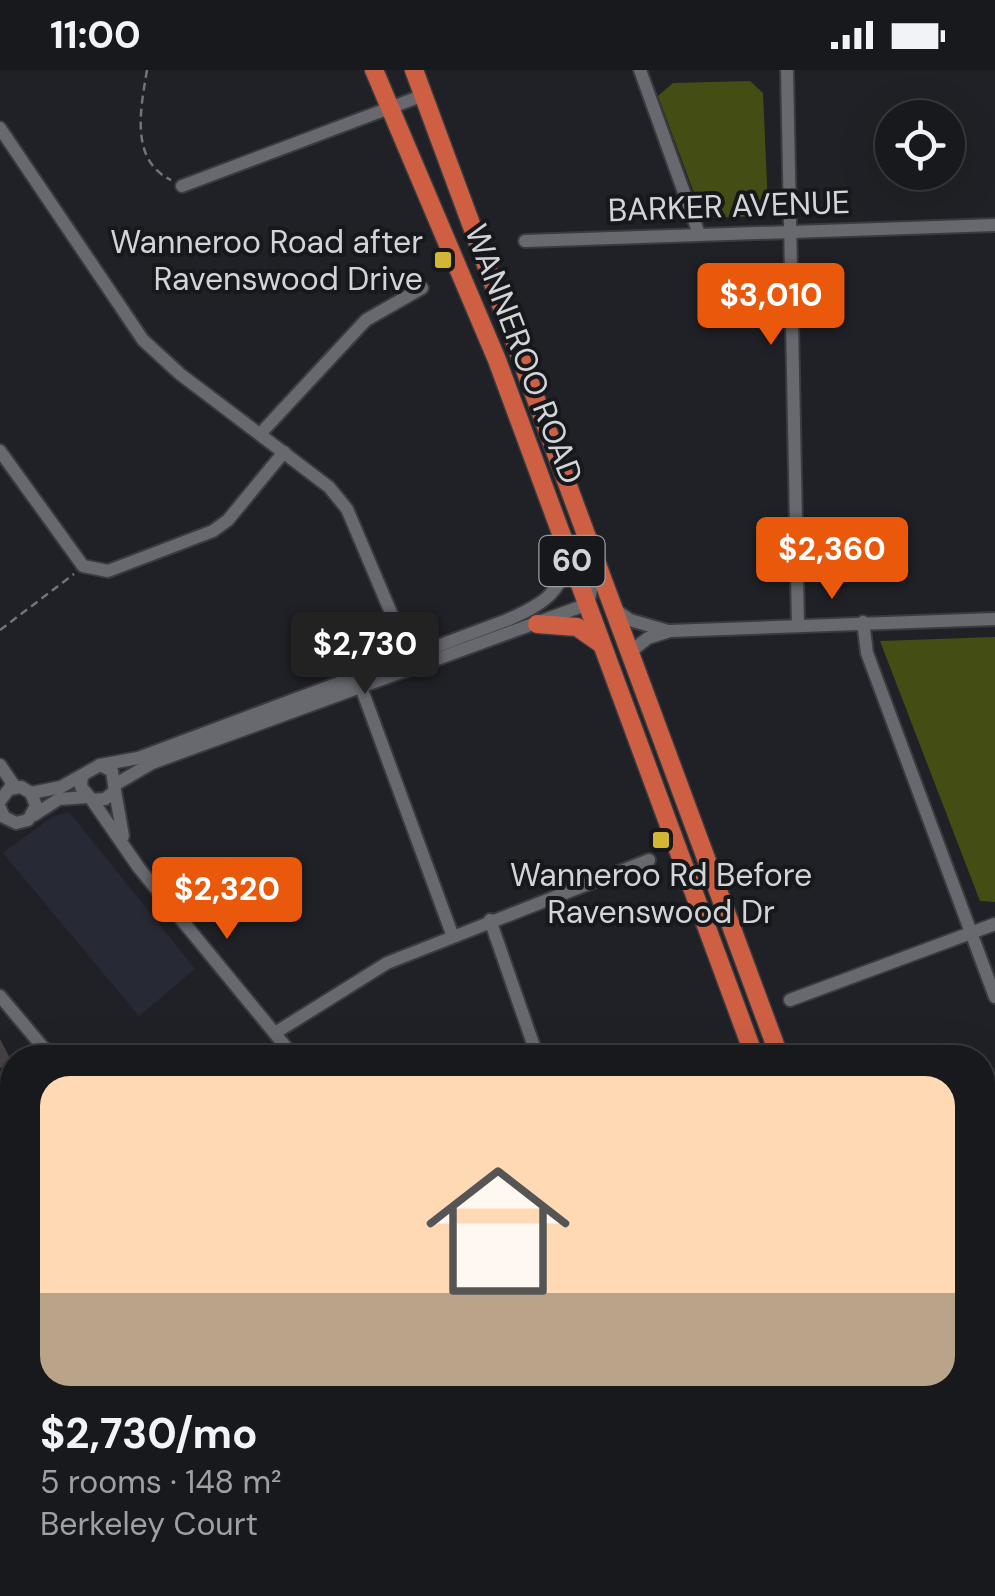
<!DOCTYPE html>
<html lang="en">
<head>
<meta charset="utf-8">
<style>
	:root { --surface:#18191c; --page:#252629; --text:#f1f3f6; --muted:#9fa0a3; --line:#36383b; --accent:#ea580c }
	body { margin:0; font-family:"DM Sans",sans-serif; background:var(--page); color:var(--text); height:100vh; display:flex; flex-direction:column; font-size:38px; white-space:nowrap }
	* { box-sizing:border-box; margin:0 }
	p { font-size:32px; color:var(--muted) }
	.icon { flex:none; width:55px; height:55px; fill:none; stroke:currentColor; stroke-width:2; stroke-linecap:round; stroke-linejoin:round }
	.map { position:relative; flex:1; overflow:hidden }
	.side { position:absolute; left:0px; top:975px; width:995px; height:552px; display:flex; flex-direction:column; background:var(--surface); border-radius:40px 40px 0 0; box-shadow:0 10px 40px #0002,0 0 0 2px var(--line) }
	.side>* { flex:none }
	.buttons { position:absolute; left:875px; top:30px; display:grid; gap:20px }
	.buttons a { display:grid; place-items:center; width:90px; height:90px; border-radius:50%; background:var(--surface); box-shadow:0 10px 40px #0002,0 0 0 2px var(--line); font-size:50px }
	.price { position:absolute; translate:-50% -85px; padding:0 22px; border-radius:10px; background:var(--accent); color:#fff; font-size:32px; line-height:65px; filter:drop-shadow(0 2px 5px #0008) }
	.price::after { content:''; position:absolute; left:50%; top:60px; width:30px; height:22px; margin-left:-15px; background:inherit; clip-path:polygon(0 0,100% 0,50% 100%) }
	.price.current { background:#222; color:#fff }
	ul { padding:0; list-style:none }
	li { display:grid; align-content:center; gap:20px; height:530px; padding:0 40px }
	li span { display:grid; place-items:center; height:310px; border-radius:30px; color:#555 }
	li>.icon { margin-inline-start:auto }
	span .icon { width:180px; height:180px; fill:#fffc; stroke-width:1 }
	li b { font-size:42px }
	.status { display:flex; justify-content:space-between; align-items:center; height:70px; padding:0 50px; background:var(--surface); direction:ltr }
	.status svg { height:28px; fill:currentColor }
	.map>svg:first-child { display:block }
	.built { fill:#272a34 }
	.green { fill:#444e14 }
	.shadow { fill:#0007 }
	.building { fill:#464144 }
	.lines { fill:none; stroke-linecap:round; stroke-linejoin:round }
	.minor-casing { stroke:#3a3b3f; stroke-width:16 }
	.major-casing { stroke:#3a3b3f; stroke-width:19 }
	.highway-casing { stroke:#3a3b3f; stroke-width:21 }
	.path { stroke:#727377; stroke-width:2.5; stroke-dasharray:8 5; stroke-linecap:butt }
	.minor { stroke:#68696f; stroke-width:12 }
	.major { stroke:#a56355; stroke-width:15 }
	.highway { stroke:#ce5f43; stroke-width:18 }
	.poi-dot { fill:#d4b635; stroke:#17181c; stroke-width:4 }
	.labels { text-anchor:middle; stroke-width:8; stroke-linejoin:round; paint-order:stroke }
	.shield { fill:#17181c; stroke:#9b9c9f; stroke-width:2.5 }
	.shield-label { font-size:30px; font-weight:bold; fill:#d3d4d7 }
	.street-label { font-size:32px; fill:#d3d4d7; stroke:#17181c }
	.poi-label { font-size:32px; fill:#d3d4d7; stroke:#17181c; text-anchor:end }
</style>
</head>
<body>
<div class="status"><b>11:00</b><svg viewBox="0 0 49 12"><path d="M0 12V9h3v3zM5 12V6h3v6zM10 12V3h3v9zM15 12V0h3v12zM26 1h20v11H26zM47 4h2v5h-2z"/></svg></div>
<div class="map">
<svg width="995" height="1526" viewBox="0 0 995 1526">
	<rect width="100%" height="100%" fill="#202126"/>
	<g class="built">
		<polygon points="69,742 195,899 139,946 3,783 52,747"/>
		<polygon points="995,1355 995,1512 983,1478 983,1356"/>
		<polygon points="856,1515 927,1515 932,1526 859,1526"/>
	</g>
	<g class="green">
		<polygon points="750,11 763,23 768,137 761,146 711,148 700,139 658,26 673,13"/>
		<polygon points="995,567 995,832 980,831 880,571"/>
		<polygon points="12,1187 12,1349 0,1350 0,1201"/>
	</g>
	<g class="shadow">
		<polygon points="5,1005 12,1024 0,1032 0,1008"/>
		<polygon points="0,1073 2,1085 12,1090 12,1122 0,1112"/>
		<polygon points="982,1384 995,1384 995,1409 982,1410"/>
		<polygon points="678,1515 723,1515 724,1526 678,1526"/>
		<polygon points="859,1515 906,1515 906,1526 865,1526"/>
	</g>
	<g class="building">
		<polygon points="0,969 12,992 0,998"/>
		<polygon points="6,1001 12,1011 12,1025 5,1030 0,1005"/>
		<polygon points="0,1070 11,1078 5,1085 12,1090 12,1110 0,1100"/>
		<polygon points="0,1115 12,1126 12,1133 0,1147"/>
		<polygon points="995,1381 995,1403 982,1404 982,1382"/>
		<polygon points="684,1515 726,1515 726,1526 684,1523"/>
		<polygon points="871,1515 908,1515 909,1526 871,1526"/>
	</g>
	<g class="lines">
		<defs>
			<g id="minor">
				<polyline points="640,0 699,164"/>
				<polyline points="787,0 798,555"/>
				<polyline points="0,58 143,270 180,304 329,417 347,439 414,597"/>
				<polyline points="182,116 424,25"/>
				<polyline points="525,171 995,155"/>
				<polyline points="260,364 366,250 422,218"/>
				<polyline points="0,381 83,496 108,501 213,461 228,450 284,382"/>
				<polyline points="614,539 630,550 668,561"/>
				<polyline points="863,552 867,583 995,927"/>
				<polyline points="630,582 648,568 670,561 995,549"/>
				<polyline points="358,609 452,864"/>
				<polyline points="0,695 15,717"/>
				<path d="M 100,695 L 138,688 L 507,550 C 541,535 560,525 569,487"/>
				<polyline points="116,714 152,693 588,534 592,515 586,484"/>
				<polyline points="115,721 123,766"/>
				<polyline points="31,723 61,717 100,695 112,701 115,721 105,729 92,730 81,717 82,705"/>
				<polyline points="92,730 139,798 295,988"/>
				<polyline points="0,731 9,719 21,717 31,723 36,736 28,750 16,753 4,747 0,738"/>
				<polyline points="34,745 59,729 87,727"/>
				<polyline points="490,850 538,988"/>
				<polyline points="0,926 52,988"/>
				<polyline points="790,930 995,854"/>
				<polyline points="275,963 387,893 649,790"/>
				<polyline points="0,1176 12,1162"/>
				<polyline points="81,1515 82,1526"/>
				<polyline points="459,1515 460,1526"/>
				<polyline points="667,1526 667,1515"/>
			</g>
			<g id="major">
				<polyline points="982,1330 995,1330"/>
				<polyline points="982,1344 995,1344"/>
				<polyline points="0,1362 12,1362"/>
				<polyline points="0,1375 12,1375"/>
			</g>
			<g id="highway">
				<polyline points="374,0 497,290 755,988"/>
				<polyline points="414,0 780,988"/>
				<polyline points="537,554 577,557 600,573"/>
				<polyline points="952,1515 956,1526"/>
				<polyline points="976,1515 980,1526"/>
			</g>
		</defs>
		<use href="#minor" class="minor-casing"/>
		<use href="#major" class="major-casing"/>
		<use href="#highway" class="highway-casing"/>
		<g class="path">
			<path d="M 147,0 C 141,37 129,90 171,110"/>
			<polyline points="0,560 74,504"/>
		</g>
		<use href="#minor" class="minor"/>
		<use href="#major" class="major"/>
		<use href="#highway" class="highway"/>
	</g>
	<g class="poi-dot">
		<rect x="433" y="180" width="20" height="20" rx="5"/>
		<rect x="651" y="760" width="20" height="20" rx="5"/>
	</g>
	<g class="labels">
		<rect class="shield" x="539.5" y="466" width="65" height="50" rx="8"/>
		<g class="shield-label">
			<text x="572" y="501">60</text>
		</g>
		<g class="street-label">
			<text transform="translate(729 136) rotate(-2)" y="11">BARKER AVENUE</text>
			<text transform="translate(524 284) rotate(69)" y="11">WANNEROO ROAD</text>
		</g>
		<g class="poi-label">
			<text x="423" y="183">Wanneroo Road after<tspan x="423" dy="37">Ravenswood Drive</tspan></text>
			<text x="661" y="816" text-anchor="middle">Wanneroo Rd Before<tspan x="661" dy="37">Ravenswood Dr</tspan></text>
		</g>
	</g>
</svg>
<div class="buttons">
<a><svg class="icon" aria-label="locate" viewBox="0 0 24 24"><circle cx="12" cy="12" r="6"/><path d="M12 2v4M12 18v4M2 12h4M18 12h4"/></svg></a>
</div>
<b class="price" style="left:771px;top:278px">$3,010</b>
<b class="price" style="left:832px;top:532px">$2,360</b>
<b class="price current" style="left:365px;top:627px">$2,730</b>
<b class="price" style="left:227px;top:872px">$2,320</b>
<section class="side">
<ul>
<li><span style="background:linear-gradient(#ffd9b3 70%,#b9a48a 0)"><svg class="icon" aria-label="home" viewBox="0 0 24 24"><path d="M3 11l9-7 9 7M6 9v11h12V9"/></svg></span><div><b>$2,730/mo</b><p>5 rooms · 148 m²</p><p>Berkeley Court</p></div></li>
</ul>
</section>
</div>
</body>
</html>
